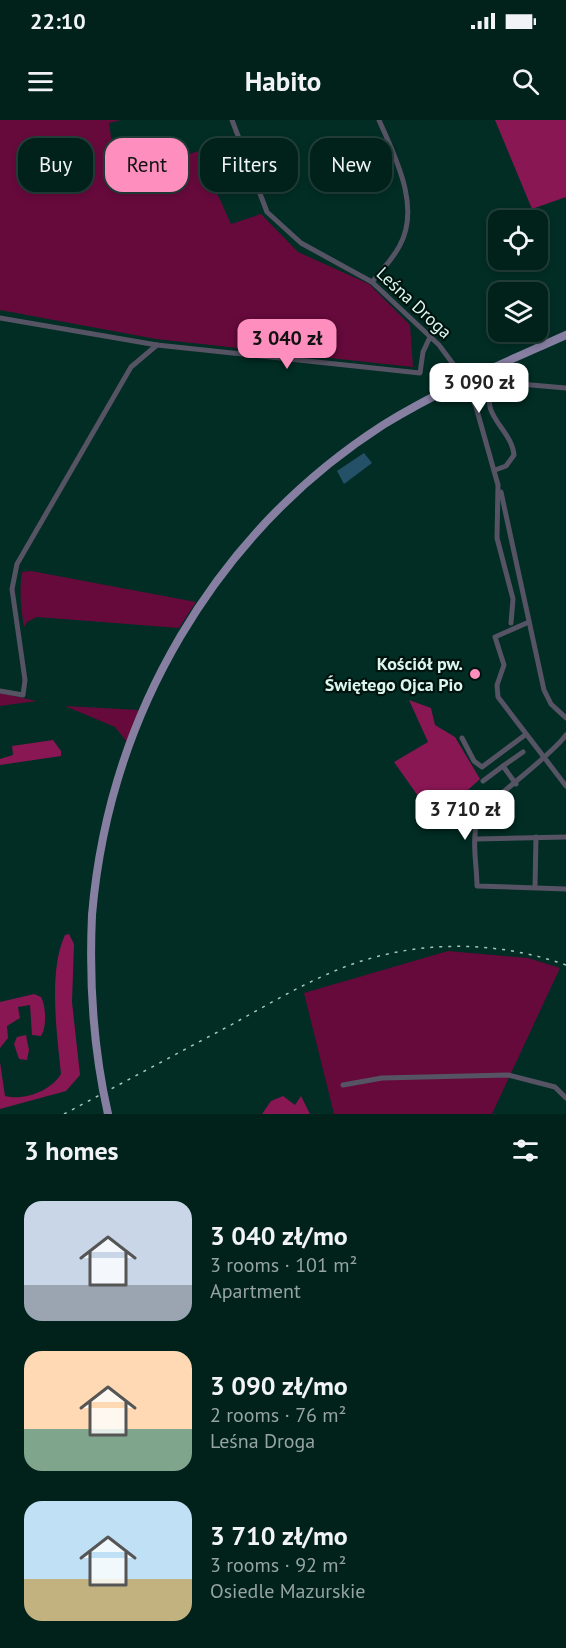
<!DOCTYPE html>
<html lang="en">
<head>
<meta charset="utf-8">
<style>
	:root { --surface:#01221b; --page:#0b2a24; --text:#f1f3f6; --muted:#96a4a3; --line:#233f3a; --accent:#fe8ebd }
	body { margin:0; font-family:"PT Sans",sans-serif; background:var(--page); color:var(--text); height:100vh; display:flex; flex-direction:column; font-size:22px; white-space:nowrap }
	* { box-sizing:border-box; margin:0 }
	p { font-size:20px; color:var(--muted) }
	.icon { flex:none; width:33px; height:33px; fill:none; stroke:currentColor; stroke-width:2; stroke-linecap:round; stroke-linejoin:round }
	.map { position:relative; height:994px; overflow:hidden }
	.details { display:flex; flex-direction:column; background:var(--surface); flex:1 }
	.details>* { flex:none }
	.guide { position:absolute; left:18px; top:18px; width:531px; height:54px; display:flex; gap:12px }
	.controls { position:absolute; left:488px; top:90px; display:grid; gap:12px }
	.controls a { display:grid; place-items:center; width:60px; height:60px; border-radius:12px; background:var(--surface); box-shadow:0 3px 9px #0003,0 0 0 2px var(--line); font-size:30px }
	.price { position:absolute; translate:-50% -51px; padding:0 14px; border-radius:12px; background:#fff; color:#222; font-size:20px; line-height:39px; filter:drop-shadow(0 2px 3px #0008) }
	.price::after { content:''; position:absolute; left:50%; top:36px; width:18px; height:14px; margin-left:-9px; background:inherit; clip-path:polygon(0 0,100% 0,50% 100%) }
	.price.on { background:var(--accent); color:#111 }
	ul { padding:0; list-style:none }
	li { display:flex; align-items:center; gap:18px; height:150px; padding:0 24px }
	li span { display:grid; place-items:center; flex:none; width:168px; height:120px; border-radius:18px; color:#555 }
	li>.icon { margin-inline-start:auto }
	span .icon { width:72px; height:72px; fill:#fffc; stroke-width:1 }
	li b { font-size:26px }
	h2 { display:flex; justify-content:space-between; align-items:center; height:72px; padding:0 24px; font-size:26px }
	.chip { padding:0 21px; border-radius:18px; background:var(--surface); box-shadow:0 3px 9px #0003,0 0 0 2px var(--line); font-size:21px; line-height:54px }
	.chip.on { background:var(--accent); color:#111 }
	.status { display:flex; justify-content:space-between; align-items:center; height:42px; padding:0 30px; background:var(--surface); direction:ltr }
	.status svg { height:16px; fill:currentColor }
	header { display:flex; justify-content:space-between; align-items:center; height:78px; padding:0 24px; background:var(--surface); font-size:27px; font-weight:600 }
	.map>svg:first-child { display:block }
	.green { fill:#660a3c }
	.forest { fill:#891754 }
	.water { fill:#245068 }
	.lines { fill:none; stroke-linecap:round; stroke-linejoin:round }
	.street { stroke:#565364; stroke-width:5 }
	.primary { stroke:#867fa2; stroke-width:8 }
	.rail { stroke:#a6c6bd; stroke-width:1.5; stroke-dasharray:3 6; stroke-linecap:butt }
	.primary-bridge { stroke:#867fa2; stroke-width:8 }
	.poi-dot { fill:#fe8ebd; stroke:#00130e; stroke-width:2 }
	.labels { text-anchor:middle; stroke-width:4.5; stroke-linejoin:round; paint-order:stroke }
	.street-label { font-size:18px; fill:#dbf6ed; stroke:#00130e }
	.poi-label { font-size:18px; font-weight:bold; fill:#dbf6ed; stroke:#00130e; text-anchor:end }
</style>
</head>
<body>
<div class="status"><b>22:10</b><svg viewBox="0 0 49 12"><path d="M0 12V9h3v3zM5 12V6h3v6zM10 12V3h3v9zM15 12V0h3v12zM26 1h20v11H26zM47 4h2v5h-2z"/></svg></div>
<header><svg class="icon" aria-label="menu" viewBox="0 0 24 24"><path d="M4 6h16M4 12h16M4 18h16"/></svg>Habito<svg class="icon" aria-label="search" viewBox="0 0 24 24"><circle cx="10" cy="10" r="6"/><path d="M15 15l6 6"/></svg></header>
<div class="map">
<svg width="566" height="994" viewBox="0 0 566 994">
	<rect width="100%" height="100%" fill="#012d24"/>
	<g class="green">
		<polygon points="0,0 121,0 109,3 117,60 198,31 231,104 261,94 298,132 369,164 410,205 413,247 156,219 0,190"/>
		<path d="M 31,451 L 196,482 L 179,508 L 37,497 L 27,502 L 24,507 C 21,488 19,471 22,452 Z"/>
		<polygon points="0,573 37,581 0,586"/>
		<polygon points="65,586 139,590 127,622 115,607"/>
		<polygon points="448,831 528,838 560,848 492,994 334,994 304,873"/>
	</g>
	<g class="forest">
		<polygon points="495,0 566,0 566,77 532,89"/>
		<polygon points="409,580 431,588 435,605 455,617 480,659 435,700 394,642 428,622"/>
		<polygon points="53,620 61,631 61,636 0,645 0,639 13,635 12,626"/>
		<path d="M 69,814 L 74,824 L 72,882 L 80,955 L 66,971 L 0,989 L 0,942 L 5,976 C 24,981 51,971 61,954 C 57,914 48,851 65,815 Z"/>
		<path d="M 34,874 L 41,877 C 46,886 47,907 41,916 L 32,915 L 30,885 L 18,887 L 20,898 L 7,906 L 8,918 L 0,928 L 0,882 Z"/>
		<polygon points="26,915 29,930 27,940 19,939 14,924 17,917"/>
		<polygon points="283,976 295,985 301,976 310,994 262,994 271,981"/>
	</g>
	<polygon class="water" points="364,333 372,343 344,364 337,351"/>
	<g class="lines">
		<g class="street">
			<polyline points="232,0 267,92 301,123 372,162 439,225 462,256 476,287 498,365 497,418 513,479 511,503"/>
			<path d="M 372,162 C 381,151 393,139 400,125 C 421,86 395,37 379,0"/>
			<polyline points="0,198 157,225 420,253 423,232 430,217"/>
			<path d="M 495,350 L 506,346 L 514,335 C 512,310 480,295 492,270 L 508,263 L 566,268"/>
			<polyline points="501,372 544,570 551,584 566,598"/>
			<polyline points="529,502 495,517 504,545 497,565 498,577 566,666"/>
			<polyline points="0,571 23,575 25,560 12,469 17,444 131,247 157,225"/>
			<path d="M 566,615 C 548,640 485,681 478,700 C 471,718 477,746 477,766 L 566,769"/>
			<polyline points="462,618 474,641 482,647 525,615"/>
			<polyline points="483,661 503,646"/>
			<polyline points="516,664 503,646 523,632"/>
			<polyline points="477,719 566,717"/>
			<polyline points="535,767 536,717"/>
			<polyline points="343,965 382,958 508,955 555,967 566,978"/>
		</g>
		<path class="primary" d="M 92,795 C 109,596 214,414 383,305 C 441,269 504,243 566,215"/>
		<path class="rail" d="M 64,994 C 119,965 174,935 229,906 C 262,888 295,868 330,853 C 404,820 490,818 566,845"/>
		<path class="primary-bridge" d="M 92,795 C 89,862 93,928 108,994"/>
	</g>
	<circle class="poi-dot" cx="475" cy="554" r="6"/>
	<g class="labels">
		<g class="street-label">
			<text transform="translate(414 183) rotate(43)" y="6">Leśna Droga</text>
		</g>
		<g class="poi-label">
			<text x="463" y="550">Kościół pw.<tspan x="463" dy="21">Świętego Ojca Pio</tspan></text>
		</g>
	</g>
</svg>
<div class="controls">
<a><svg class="icon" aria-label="locate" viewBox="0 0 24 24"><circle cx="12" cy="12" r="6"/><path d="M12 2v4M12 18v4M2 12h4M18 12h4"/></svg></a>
<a><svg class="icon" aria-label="layers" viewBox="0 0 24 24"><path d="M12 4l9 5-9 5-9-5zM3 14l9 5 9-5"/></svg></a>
</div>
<b class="price on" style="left:287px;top:250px">3 040 zł</b>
<b class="price" style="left:479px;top:294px">3 090 zł</b>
<b class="price" style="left:465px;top:721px">3 710 zł</b>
<div class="guide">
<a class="chip">Buy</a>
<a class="chip on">Rent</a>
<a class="chip">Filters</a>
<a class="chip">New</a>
</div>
</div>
<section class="details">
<h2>3 homes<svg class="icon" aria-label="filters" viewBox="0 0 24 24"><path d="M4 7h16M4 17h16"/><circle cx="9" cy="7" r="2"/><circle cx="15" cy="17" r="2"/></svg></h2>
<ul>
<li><span style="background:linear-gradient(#c9d6e8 70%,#9aa5b1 0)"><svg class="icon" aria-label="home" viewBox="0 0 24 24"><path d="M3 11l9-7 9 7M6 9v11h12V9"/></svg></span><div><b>3 040 zł/mo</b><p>3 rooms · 101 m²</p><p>Apartment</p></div></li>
<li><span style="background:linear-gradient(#ffd9b3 65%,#7fa58c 0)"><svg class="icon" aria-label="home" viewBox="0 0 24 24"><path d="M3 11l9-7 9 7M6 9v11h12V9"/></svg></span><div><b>3 090 zł/mo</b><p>2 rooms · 76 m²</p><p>Leśna Droga</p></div></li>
<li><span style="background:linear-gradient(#bfe0f5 65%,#c2b280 0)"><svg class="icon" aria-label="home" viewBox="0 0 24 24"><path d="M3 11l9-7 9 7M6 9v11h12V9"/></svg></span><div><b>3 710 zł/mo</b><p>3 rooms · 92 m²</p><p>Osiedle Mazurskie</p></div></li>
</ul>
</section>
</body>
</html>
